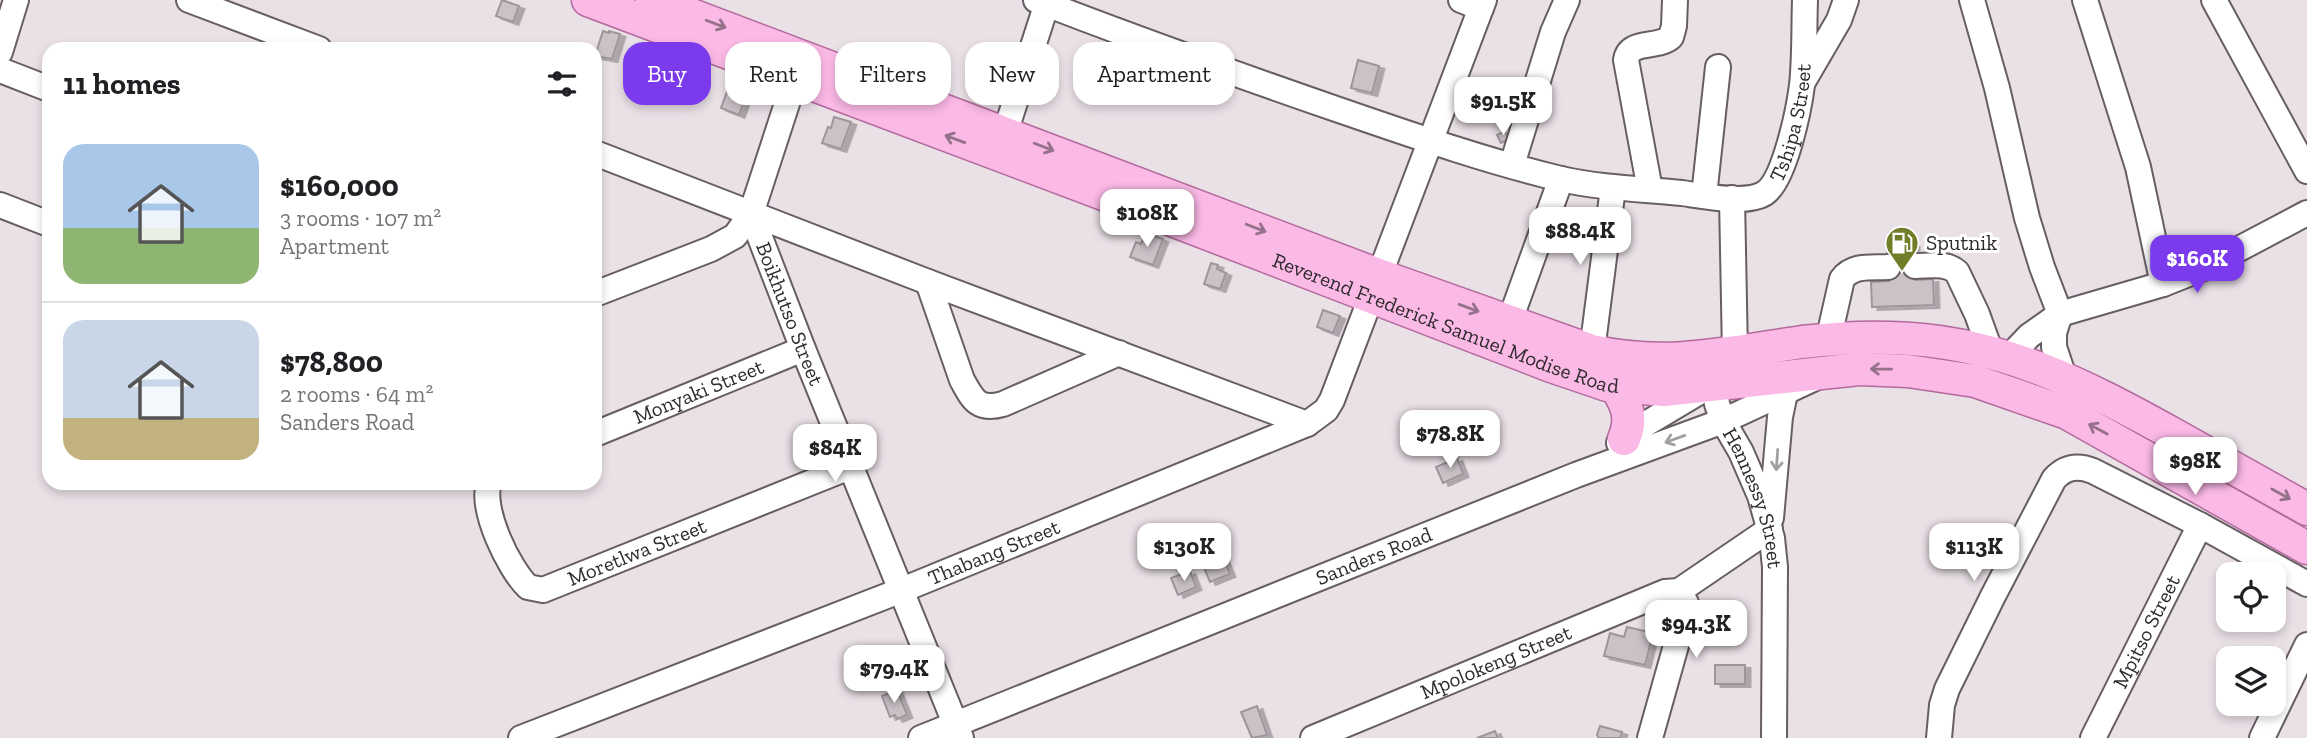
<!DOCTYPE html>
<html lang="en">
<head>
<meta charset="utf-8">
<style>
	:root { --surface:#fff; --page:#f2f2f2; --text:#202124; --muted:#757577; --line:#e0e0e0; --accent:#7c3aed }
	body { margin:0; font-family:"Zilla Slab",serif; background:var(--page); color:var(--text); height:100vh; display:flex; flex-direction:column; font-size:26px; white-space:nowrap }
	* { box-sizing:border-box; margin:0 }
	p { font-size:23px; color:var(--muted) }
	.icon { flex:none; width:38px; height:38px; fill:none; stroke:currentColor; stroke-width:2; stroke-linecap:round; stroke-linejoin:round }
	.map { position:relative; flex:1; overflow:hidden }
	.details { position:absolute; left:42px; top:42px; width:560px; height:448px; display:flex; flex-direction:column; background:var(--surface); border-radius:21px; box-shadow:0 4px 10px #0003 }
	.details>* { flex:none }
	.guide { position:absolute; left:623px; top:42px; width:665px; height:63px; display:flex; gap:14px }
	.buttons { position:absolute; left:2216px; top:562px; display:grid; gap:14px }
	.buttons a { display:grid; place-items:center; width:70px; height:70px; border-radius:14px; background:var(--surface); box-shadow:0 4px 10px #0003; font-size:35px }
	.price { position:absolute; translate:-50% -60px; padding:0 16px; border-radius:14px; background:#fff; color:#222; font-size:23px; line-height:46px; filter:drop-shadow(0 2px 4px #0008) }
	.price::after { content:''; position:absolute; left:50%; top:42px; width:21px; height:16px; margin-left:-10px; background:inherit; clip-path:polygon(0 0,100% 0,50% 100%) }
	.price.on { background:var(--accent); color:#fff }
	ul { padding:0; list-style:none }
	li { display:flex; align-items:center; gap:21px; height:175px; padding:0 21px }
	li+li { border-top:2px solid var(--line) }
	li span { display:grid; place-items:center; flex:none; width:196px; height:140px; border-radius:21px; color:#555 }
	li>.icon { margin-inline-start:auto }
	span .icon { width:84px; height:84px; fill:#fffc; stroke-width:1 }
	li b { font-size:30px }
	h2 { display:flex; justify-content:space-between; align-items:center; height:84px; padding:0 21px; font-size:30px }
	.tag { padding:0 24px; border-radius:21px; background:var(--surface); box-shadow:0 4px 10px #0003; font-size:24px; line-height:63px }
	.tag.on { background:var(--accent); color:#fff }
	.map>svg:first-child { display:block }
	.building { fill:#cbc2c8; stroke:#9e959a; stroke-width:2; filter:url(#shadow) }
	.lines { fill:none; stroke-linecap:round; stroke-linejoin:round }
	.minor-casing { stroke:#665e63; stroke-width:28 }
	.major-casing { stroke:#b2699b; stroke-width:35 }
	.minor { stroke:#fff; stroke-width:24 }
	.major { stroke:#fbb9e6; stroke-width:32 }
	.oneway { stroke:#95728a }
	.oneway2 { stroke:#a1a0a0 }
	.labels { text-anchor:middle; stroke-width:6; stroke-linejoin:round; paint-order:stroke }
	.street-label { font-size:21px; fill:#2f2b2d; stroke:#fff }
	.poi-label { font-size:21px; fill:#2f2b2d; stroke:#fff; text-anchor:start }
</style>
</head>
<body>
<div class="map">
<svg width="2307" height="738" viewBox="0 0 2307 738">
	<defs>
		<filter id="shadow"><feDropShadow dx="5.5" dy="3" stdDeviation="0" flood-color="#0004"/></filter>
	</defs>
	<rect width="100%" height="100%" fill="#eae1e7"/>
	<g class="building">
		<polygon points="502,0 519,6 513,22 496,16"/>
		<polygon points="603,31 609,33 609,31 620,34 612,59 595,56"/>
		<polygon points="1358,60 1379,66 1372,93 1351,88"/>
		<polygon points="731,81 749,88 739,115 721,108"/>
		<polygon points="834,117 851,122 841,149 822,143 828,127 831,128"/>
		<polygon points="1505,131 1509,139 1501,143 1497,135"/>
		<polygon points="1146,233 1163,239 1153,265 1130,257 1136,242 1141,244"/>
		<polygon points="1914,244 1915,280 1933,279 1934,305 1872,307 1871,282 1889,281 1887,245"/>
		<polygon points="1211,263 1218,265 1217,269 1226,273 1220,289 1204,284"/>
		<polygon points="1323,310 1340,316 1333,333 1317,327"/>
		<polygon points="1457,458 1463,474 1443,483 1436,467"/>
		<polygon points="1223,557 1230,574 1210,582 1203,565"/>
		<polygon points="1190,571 1196,587 1178,595 1171,578"/>
		<polygon points="1627,627 1653,633 1645,665 1604,656 1610,633 1624,637"/>
		<rect x="1715" y="665" width="30" height="19"/>
		<polygon points="897,690 907,715 897,719 895,715 890,717 882,696"/>
		<polygon points="1257,706 1267,735 1252,738 1241,712"/>
		<polygon points="1600,726 1622,732 1620,738 1599,738 1597,735"/>
		<polygon points="1495,731 1498,738 1477,738"/>
	</g>
	<g class="lines">
		<defs>
			<g id="minor">
				<polyline points="189,0 319,49"/>
				<path id="s1" d="M 1036,0 C 1136,39 1238,75 1339,110 C 1412,135 1486,161 1561,179 C 1601,188 1641,189 1682,193 C 1703,196 1747,205 1765,193 C 1785,179 1799,109 1802,85 C 1805,57 1804,28 1805,0"/>
				<polyline points="1461,0 1481,8"/>
				<polyline points="1972,0 1997,88 2027,218 2042,267 2060,314 2054,333 2054,347 2064,377"/>
				<polyline points="2085,0 2138,167 2163,284"/>
				<polyline points="2214,0 2307,171"/>
				<polyline points="0,52 16,0"/>
				<polyline points="0,70 49,89"/>
				<polyline points="1804,80 1839,20 1846,0"/>
				<polyline points="1005,133 1048,0"/>
				<polyline points="595,153 928,282 1307,424"/>
				<polyline points="1512,165 1553,32 1567,0"/>
				<path d="M 1650,190 L 1626,60 C 1629,39 1658,49 1671,37 L 1674,26 L 1675,0"/>
				<polyline points="1704,196 1718,67"/>
				<path id="s2" d="M 1732,198 L 1735,354 L 1714,383 L 1717,404 L 1723,421 L 1741,452 L 1760,496 L 1772,538 L 1775,567 L 1774,738"/>
				<polyline points="0,205 49,224"/>
				<path id="s3" d="M 751,214 L 803,349 L 961,738"/>
				<path d="M 1915,266 C 1929,266 1946,262 1957,272 L 1977,314 L 1990,350"/>
				<path d="M 928,282 L 962,380 C 973,400 978,411 1003,404 L 1119,353"/>
				<polyline points="595,294 711,249 735,236 751,214 795,79"/>
				<polyline points="1509,323 1561,179"/>
				<path d="M 1828,341 L 1842,279 C 1853,264 1872,268 1888,267"/>
				<polyline points="1592,351 1613,188"/>
				<polyline points="2010,356 2029,336 2060,314 2163,284 2201,269 2307,213"/>
				<path id="s4" d="M 595,434 L 803,349"/>
				<polyline points="1619,443 1639,428 1706,388"/>
				<path id="s5" d="M 489,483 C 480,509 509,569 528,587 L 543,590 L 852,466"/>
				<polyline points="1771,518 1780,417 1785,393"/>
				<polyline points="1679,591 1770,529"/>
				<path id="s6" d="M 521,738 L 902,590 L 1307,424 L 1326,410 L 1332,400 L 1484,0"/>
				<path id="s7" d="M 921,738 L 1576,475 L 1723,421 L 1813,379"/>
				<path id="s8" d="M 1313,738 L 1665,592 L 1679,591"/>
				<polyline points="1650,738 1686,610 1686,603 1679,591"/>
				<path d="M 1939,738 L 1942,705 L 1947,689 L 1993,596 L 2054,479 C 2065,467 2078,465 2093,471 L 2200,525 L 2307,584"/>
				<path id="s9" d="M 2093,738 L 2200,525"/>
				<polyline points="2262,738 2307,645"/>
			</g>
			<g id="major">
				<path id="s10" d="M 588,0 L 1146,210 L 1551,366 L 1607,385 L 1664,390 L 1859,369 L 1908,371 L 1975,381 L 2067,413 L 2307,548"/>
				<path d="M 652,0 L 1381,276 L 1592,351 C 1667,368 1728,353 1802,342 C 1830,339 1863,337 1891,338 C 1997,340 2083,384 2173,434 C 2218,459 2262,484 2307,509"/>
				<path d="M 1616,387 C 1627,405 1633,418 1624,439"/>
			</g>
		</defs>
		<use href="#minor" class="minor-casing"/>
		<use href="#major" class="major-casing"/>
		<use href="#minor" class="minor"/>
		<use href="#major" class="major"/>
	</g>
	<defs><path id="oneway-shaft" d="M-6 0H5M1.5-3L5.5 0L1.5 3" fill="none" stroke-width="1.6" stroke-linecap="round" stroke-linejoin="round" transform="scale(1.75)"/></defs>
	<g class="oneway">
		<use href="#oneway-shaft" transform="translate(716 24) rotate(21)"/>
		<use href="#oneway-shaft" transform="translate(955 139) rotate(-160)"/>
		<use href="#oneway-shaft" transform="translate(1044 147) rotate(21)"/>
		<use href="#oneway-shaft" transform="translate(1256 228) rotate(21)"/>
		<use href="#oneway-shaft" transform="translate(1469 308) rotate(20)"/>
		<use href="#oneway-shaft" transform="translate(1881 369) rotate(-179)"/>
		<use href="#oneway-shaft" transform="translate(2098 429) rotate(-152)"/>
		<use href="#oneway-shaft" transform="translate(2281 494) rotate(29)"/>
	</g>
	<g class="oneway2">
		<use href="#oneway-shaft" transform="translate(1675 439) rotate(160)"/>
		<use href="#oneway-shaft" transform="translate(1777 460) rotate(94)"/>
	</g>
	<defs>
		<symbol id="fuel-pin" viewBox="-11 -11 22 30"><path d="M0 17L-7.5 6A9.5 9.5 0 1 1 7.5 6Z" fill="#727d29" stroke="#fff"/><path d="M-5.5-6h7V0h2V4h1.3V-2.5L3-4.5l.8-.8L6-3V5H2.5V1h-1V6h-7ZM-4.2-4.7v3.2H.2V-4.7Z" fill="#fff"/></symbol>
	</defs>
	<g fill-rule="evenodd">
		<use href="#fuel-pin" x="1883" y="224" width="38" height="52"/>
	</g>
	<g class="labels">
		<g class="street-label">
			<text dy="7" stroke="none"><textPath href="#s1" startOffset="838">Tshipa Street</textPath></text>
			<text dy="7" stroke="none"><textPath href="#s3" startOffset="107">Boikhutso Street</textPath></text>
			<text dy="7" stroke="none"><textPath href="#s10" startOffset="917">Reverend Frederick Samuel Modise Road</textPath></text>
			<text dy="7" stroke="none"><textPath href="#s4" startOffset="112">Monyaki Street</textPath></text>
			<text dy="7" stroke="none"><textPath href="#s2" startOffset="315">Hennessy Street</textPath></text>
			<text dy="7" stroke="none"><textPath href="#s6" startOffset="508">Thabang Street</textPath></text>
			<text dy="7" stroke="none"><textPath href="#s5" startOffset="231">Moretlwa Street</textPath></text>
			<text dy="7" stroke="none"><textPath href="#s7" startOffset="488">Sanders Road</textPath></text>
			<text dy="7" stroke="none"><textPath href="#s9" startOffset="119">Mpitso Street</textPath></text>
			<text dy="7" stroke="none"><textPath href="#s8" startOffset="198">Mpolokeng Street</textPath></text>
		</g>
		<g class="poi-label">
			<text x="1926" y="250">Sputnik</text>
		</g>
	</g>
</svg>
<div class="buttons">
<a><svg class="icon" aria-label="locate" viewBox="0 0 24 24"><circle cx="12" cy="12" r="6"/><path d="M12 2v4M12 18v4M2 12h4M18 12h4"/></svg></a>
<a><svg class="icon" aria-label="layers" viewBox="0 0 24 24"><path d="M12 4l9 5-9 5-9-5zM3 14l9 5 9-5"/></svg></a>
</div>
<b class="price" style="left:1503px;top:137px">$91.5K</b>
<b class="price" style="left:1147px;top:249px">$108K</b>
<b class="price" style="left:1580px;top:267px">$88.4K</b>
<b class="price on" style="left:2197px;top:295px">$160K</b>
<b class="price" style="left:1450px;top:470px">$78.8K</b>
<b class="price" style="left:835px;top:484px">$84K</b>
<b class="price" style="left:2195px;top:497px">$98K</b>
<b class="price" style="left:1184px;top:583px">$130K</b>
<b class="price" style="left:1974px;top:583px">$113K</b>
<b class="price" style="left:1696px;top:660px">$94.3K</b>
<b class="price" style="left:894px;top:705px">$79.4K</b>
<div class="guide">
<a class="tag on">Buy</a>
<a class="tag">Rent</a>
<a class="tag">Filters</a>
<a class="tag">New</a>
<a class="tag">Apartment</a>
</div>
<section class="details">
<h2>11 homes<svg class="icon" aria-label="filters" viewBox="0 0 24 24"><path d="M4 7h16M4 17h16"/><circle cx="9" cy="7" r="2"/><circle cx="15" cy="17" r="2"/></svg></h2>
<ul>
<li><span style="background:linear-gradient(#a9c7e8 60%,#8fb573 0)"><svg class="icon" aria-label="home" viewBox="0 0 24 24"><path d="M3 11l9-7 9 7M6 9v11h12V9"/></svg></span><div><b>$160,000</b><p>3 rooms · 107 m²</p><p>Apartment</p></div></li>
<li><span style="background:linear-gradient(#c9d6e8 70%,#c2b280 0)"><svg class="icon" aria-label="home" viewBox="0 0 24 24"><path d="M3 11l9-7 9 7M6 9v11h12V9"/></svg></span><div><b>$78,800</b><p>2 rooms · 64 m²</p><p>Sanders Road</p></div></li>
</ul>
</section>
</div>
</body>
</html>
